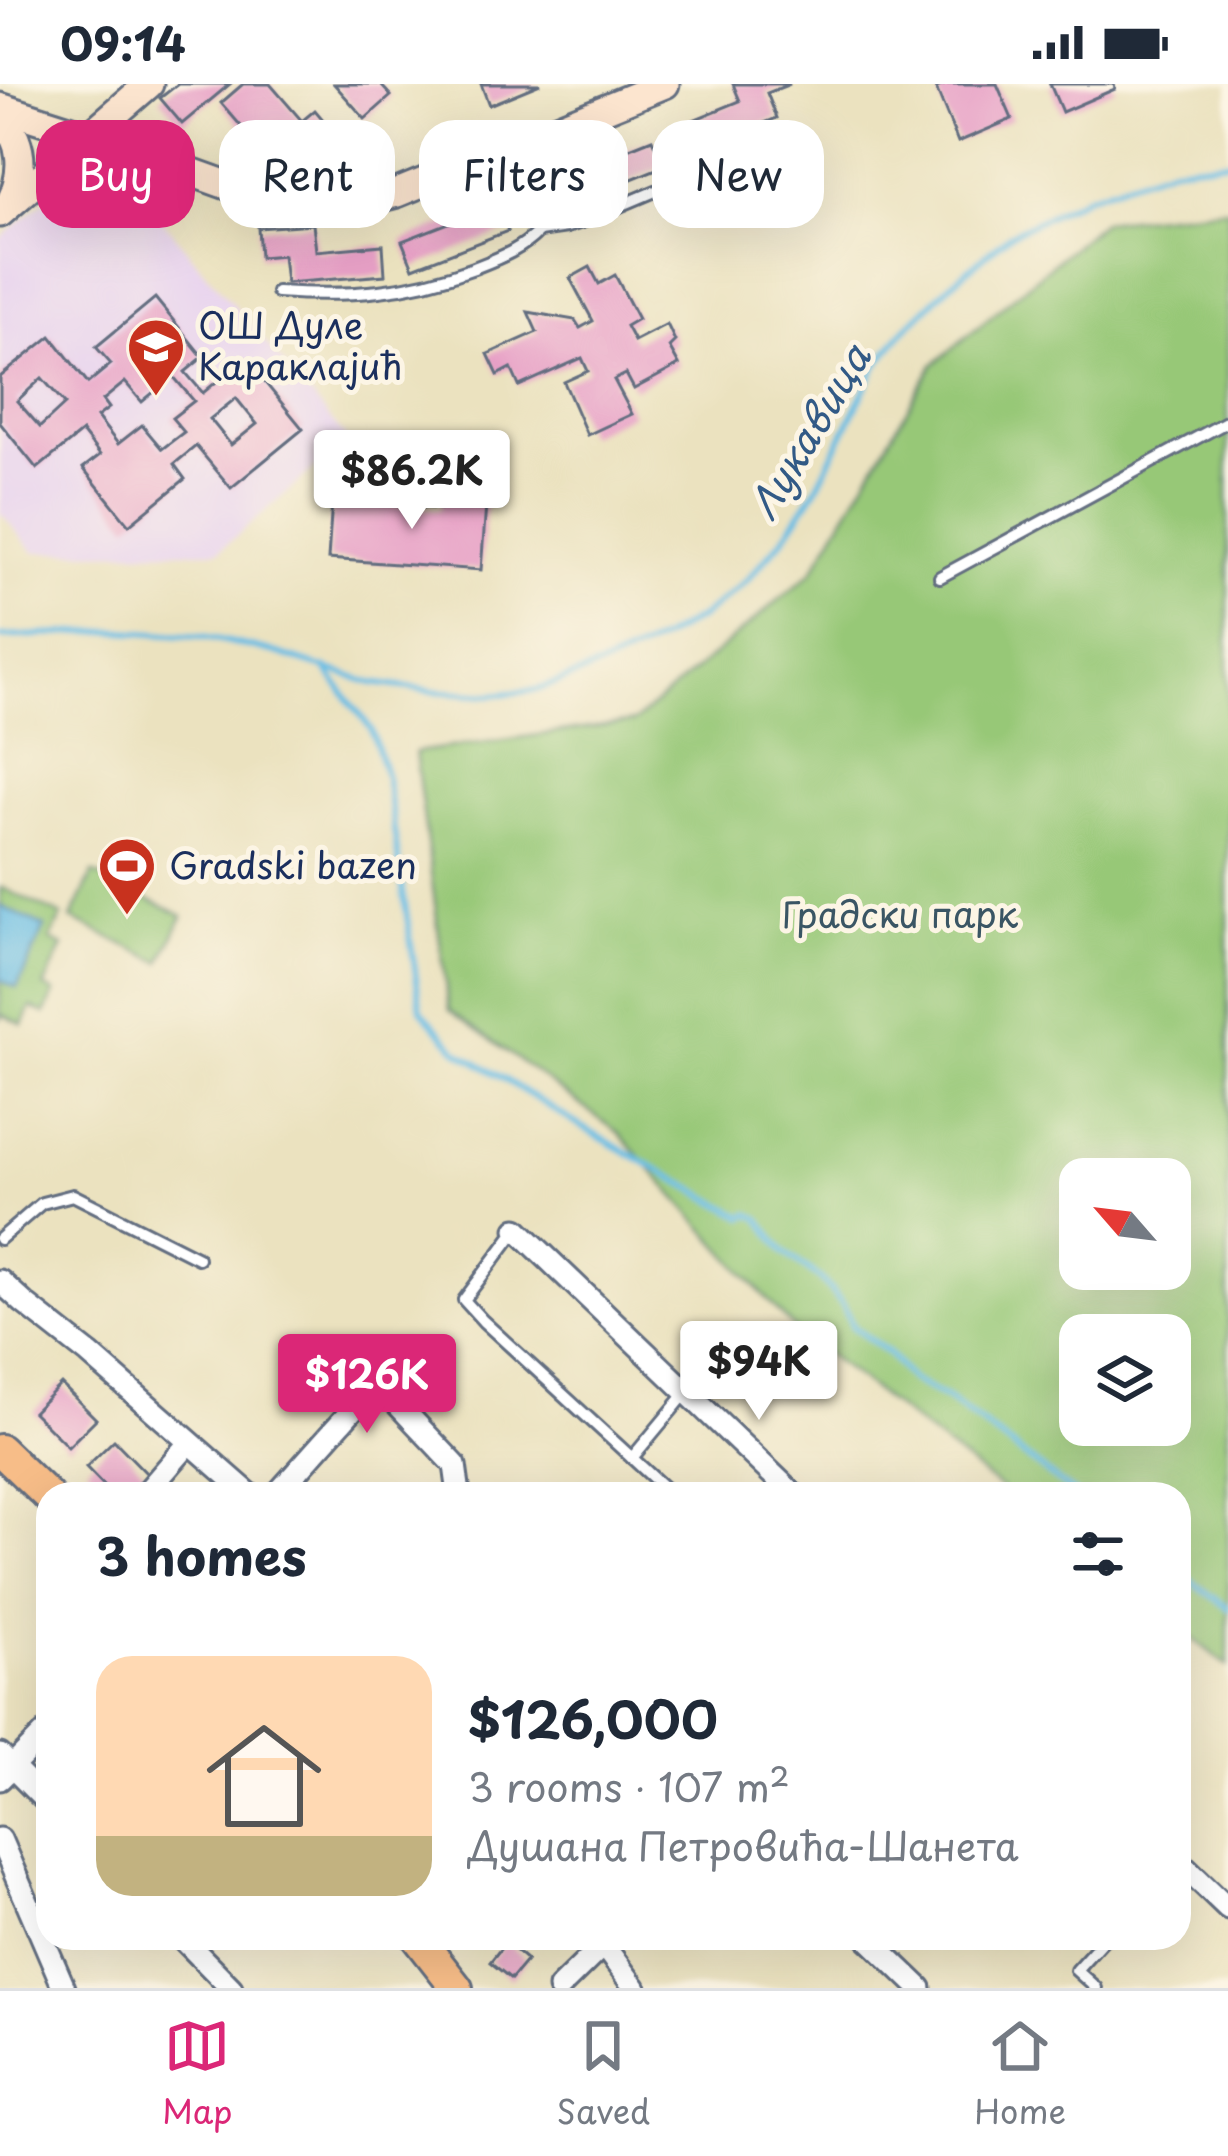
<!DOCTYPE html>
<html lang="en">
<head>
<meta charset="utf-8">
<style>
	:root { --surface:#fff; --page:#f6f6f7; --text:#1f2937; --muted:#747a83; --line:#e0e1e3; --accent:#db2777 }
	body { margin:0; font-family:"Playpen Sans",sans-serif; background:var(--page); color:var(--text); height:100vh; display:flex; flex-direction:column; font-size:45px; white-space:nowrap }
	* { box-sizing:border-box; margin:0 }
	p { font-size:39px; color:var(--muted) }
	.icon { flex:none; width:66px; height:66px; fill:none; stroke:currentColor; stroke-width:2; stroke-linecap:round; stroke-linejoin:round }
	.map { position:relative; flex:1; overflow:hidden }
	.panel { position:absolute; left:36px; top:1398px; width:1155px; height:468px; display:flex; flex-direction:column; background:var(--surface); border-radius:36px; box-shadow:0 12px 48px #0002 }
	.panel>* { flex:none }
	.hud { position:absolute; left:36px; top:36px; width:1158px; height:108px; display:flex; gap:24px }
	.needle { width:78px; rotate:298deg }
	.tools { position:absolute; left:1059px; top:1074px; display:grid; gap:24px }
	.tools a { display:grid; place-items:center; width:132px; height:132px; border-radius:24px; background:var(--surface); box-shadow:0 12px 48px #0002; font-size:60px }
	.price { position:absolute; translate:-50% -102px; padding:0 27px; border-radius:12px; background:#fff; color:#222; font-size:39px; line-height:78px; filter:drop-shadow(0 3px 6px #0008) }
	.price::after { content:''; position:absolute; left:50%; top:72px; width:36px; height:27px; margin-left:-18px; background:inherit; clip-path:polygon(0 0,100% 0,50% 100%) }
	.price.on { background:var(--accent); color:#fff }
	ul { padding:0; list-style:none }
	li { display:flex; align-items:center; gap:36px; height:300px; padding:0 60px }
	li span { display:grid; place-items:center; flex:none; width:336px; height:240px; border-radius:36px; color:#555 }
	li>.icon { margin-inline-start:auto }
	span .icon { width:144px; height:144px; fill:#fffc; stroke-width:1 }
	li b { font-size:51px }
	h2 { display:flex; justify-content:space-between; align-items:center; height:144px; padding:0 60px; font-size:51px }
	.tag { padding:0 42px; border-radius:36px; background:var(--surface); box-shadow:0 12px 48px #0002; font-size:42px; line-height:108px }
	.tag.on { background:var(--accent); color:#fff }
	.status { display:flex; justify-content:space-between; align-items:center; height:84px; padding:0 60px; background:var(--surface); direction:ltr }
	.status svg { height:33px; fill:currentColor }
	.menu { display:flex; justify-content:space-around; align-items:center; height:168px; border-top:3px solid var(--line); background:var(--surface); font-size:33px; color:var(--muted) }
	.menu a { display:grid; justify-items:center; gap:6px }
	.menu .on { color:var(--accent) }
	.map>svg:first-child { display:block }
	.built { fill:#e7d2ef }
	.green { fill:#97c877; stroke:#597c6a; stroke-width:3; fill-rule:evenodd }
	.water { fill:#67bde4; stroke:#4176a1; stroke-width:3 }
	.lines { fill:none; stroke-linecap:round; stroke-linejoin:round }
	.stream { stroke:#67bde4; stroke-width:6 }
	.building { fill:#e7a0c6; fill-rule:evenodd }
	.lane-casing { stroke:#646e80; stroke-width:16 }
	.street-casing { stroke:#646e80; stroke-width:27 }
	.secondary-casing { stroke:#646e80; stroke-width:33 }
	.primary-casing { stroke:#646e80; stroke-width:36 }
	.lane { stroke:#fff; stroke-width:10 }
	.street { stroke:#fff; stroke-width:21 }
	.secondary { stroke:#fce5cf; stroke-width:27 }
	.primary { stroke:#f7bd88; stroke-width:30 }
	.labels { text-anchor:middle; stroke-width:10; stroke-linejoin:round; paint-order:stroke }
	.poi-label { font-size:36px; fill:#1b2f5e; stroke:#fcf5e5; text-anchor:start }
	.park-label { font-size:36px; fill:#3a5564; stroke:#fcf5e5 }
	.water-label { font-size:39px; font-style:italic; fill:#325a86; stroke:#fcf5e5 }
</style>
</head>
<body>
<div class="status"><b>09:14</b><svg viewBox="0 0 49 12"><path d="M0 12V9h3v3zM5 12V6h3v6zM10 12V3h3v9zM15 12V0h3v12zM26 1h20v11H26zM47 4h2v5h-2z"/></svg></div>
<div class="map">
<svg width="1228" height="1904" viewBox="0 0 1228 1904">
	<rect width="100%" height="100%" fill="#fcf5e5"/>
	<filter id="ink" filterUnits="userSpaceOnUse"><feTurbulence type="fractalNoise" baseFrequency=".00833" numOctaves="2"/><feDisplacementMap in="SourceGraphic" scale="24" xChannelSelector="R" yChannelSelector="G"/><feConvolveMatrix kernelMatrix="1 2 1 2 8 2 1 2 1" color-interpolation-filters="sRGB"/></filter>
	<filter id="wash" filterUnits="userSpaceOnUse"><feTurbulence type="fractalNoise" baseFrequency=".004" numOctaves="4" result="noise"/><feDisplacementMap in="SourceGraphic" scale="48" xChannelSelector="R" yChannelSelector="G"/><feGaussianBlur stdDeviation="2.7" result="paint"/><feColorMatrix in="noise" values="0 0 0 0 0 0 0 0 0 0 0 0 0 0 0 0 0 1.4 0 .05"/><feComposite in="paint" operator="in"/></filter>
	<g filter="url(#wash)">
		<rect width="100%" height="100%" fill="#ebe2bf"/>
		<polygon class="built" points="120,87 348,356 219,467 34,468 0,428 0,155 77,89"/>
		<g class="green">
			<path d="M 1228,124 L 1228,1582 L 1179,1544 L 1179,1410 L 1008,1410 L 794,1245 L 618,1048 L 449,926 L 415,668 L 634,638 L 812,488 L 933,281 L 1103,137 ZM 1080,1095 L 1170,1095 L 1170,1185 L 1080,1185 ZM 1080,1251 L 1170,1251 L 1170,1341 L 1080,1341 Z"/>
			<polygon points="93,789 183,832 161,878 71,835"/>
			<polygon points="0,803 62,832 50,856 63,862 44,903 55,909 45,930 31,923 23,941 3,931 0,935"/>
		</g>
		<polygon class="water" points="0,822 45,843 17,904 0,896"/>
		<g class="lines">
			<g class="stream">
				<polyline points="0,553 122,547 203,552 272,568 372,599 431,607 491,611 537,606 602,582 652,560 701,533 746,497 783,455 816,405 876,283 903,247 951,200 1009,151 1087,112 1172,83 1228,77"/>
				<polyline points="325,584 371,645 386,693 421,926 457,966 583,1044 744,1133 749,1130 759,1134 785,1169 820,1194 843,1221 853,1243 887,1268 911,1296 948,1315 1075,1410"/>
				<polyline points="1179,1488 1228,1524"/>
			</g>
		</g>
		<g id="blocks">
			<g class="building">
				<polygon points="178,0 230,0 182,40 160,14"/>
				<polygon points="243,0 270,0 302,37 315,26 336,51 286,94 221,19"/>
				<polygon points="334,0 380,0 391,12 365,35"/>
				<polygon points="481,0 540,0 489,21"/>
				<polygon points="733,0 790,0 767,9 777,34 681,72 671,45 740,17"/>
				<polygon points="946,0 997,0 1012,35 958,58 936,4"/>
				<polygon points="1050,0 1114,0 1115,5 1062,28"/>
				<polygon points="580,55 590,80 652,55 664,82 570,120 560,93 538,102 528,76"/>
				<polygon points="510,85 521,113 498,122 508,147 413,184 402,157 472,130 462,104"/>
				<polygon points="313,140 316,167 383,161 385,191 286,199 283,171 260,173 258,144"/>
				<polygon points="590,183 599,200 615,191 638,235 626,242 634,257 667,240 675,257 669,263 679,281 634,305 626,290 614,296 632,330 587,351 564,298 588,287 582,274 519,302 511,284 498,291 488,270 537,248 528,228 575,236 580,244 593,237 570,194"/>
				<path d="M 155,214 L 203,273 L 185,288 L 203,309 L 245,274 L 303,345 L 231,404 L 196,362 L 174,380 L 185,395 L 129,441 L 83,384 L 100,371 L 82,348 L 37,385 L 0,339 L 0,293 L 51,252 L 88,299 L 111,280 L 96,263 ZM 173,292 L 194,317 L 172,334 L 184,348 L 162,365 L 142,341 L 118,360 L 97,333 L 109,324 L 103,316 L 125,298 L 142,318 ZM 42,294 L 65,320 L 40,343 L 17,317 ZM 236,314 L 257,340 L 231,361 L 210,335 Z"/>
				<polygon points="443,405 487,408 481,486 328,475 332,417 441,425"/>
				<polygon points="61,1300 96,1335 68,1363 33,1328"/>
				<polygon points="114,1356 149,1392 130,1410 112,1410 86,1383"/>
				<polygon points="506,1858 527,1876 511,1895 490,1878"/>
			</g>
		</g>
	</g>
	<g filter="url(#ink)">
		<use href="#blocks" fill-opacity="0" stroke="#646e80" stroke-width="3"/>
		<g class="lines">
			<defs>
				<g id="lane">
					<polyline points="539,147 567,143 582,138 755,65"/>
					<path d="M 277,208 C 348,213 407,209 474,184 C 499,174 521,166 539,147 L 511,66"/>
					<polyline points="940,493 1228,337"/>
					<polyline points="517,1145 464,1216 483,1237 632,1374 686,1309"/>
					<polyline points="0,1155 42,1119 73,1111 198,1174"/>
					<polyline points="632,1374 671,1410"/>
					<polyline points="1096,1904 1076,1886 1105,1854"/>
				</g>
				<g id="street">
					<polyline points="517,1145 793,1410"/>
					<polyline points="0,1197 24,1219 89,1270 249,1410"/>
					<polyline points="145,1410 189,1359"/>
					<polyline points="277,1410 354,1324 374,1308 387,1309 455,1381 459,1410"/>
					<polyline points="0,1671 48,1719"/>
					<polyline points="0,1695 48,1646"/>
					<polyline points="0,1755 64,1904"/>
					<polyline points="1179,1777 1228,1824"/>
					<polyline points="182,1854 231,1904"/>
					<polyline points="598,1854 635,1904"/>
					<polyline points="868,1854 920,1904"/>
					<polyline points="559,1904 603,1861"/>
				</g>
				<g id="secondary">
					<path d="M 0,23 L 88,51 L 263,114 C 310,127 350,122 397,109 L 665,0"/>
					<path d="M 0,31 C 24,58 25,88 10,120"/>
					<polyline points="0,129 149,0"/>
				</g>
				<g id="primary">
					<polyline points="0,1366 48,1412"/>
					<polyline points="418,1854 457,1904"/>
				</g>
			</defs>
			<use href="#lane" class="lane-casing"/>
			<use href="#street" class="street-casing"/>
			<use href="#secondary" class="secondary-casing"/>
			<use href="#primary" class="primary-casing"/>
			<use href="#lane" class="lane"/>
			<use href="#street" class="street"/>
			<use href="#secondary" class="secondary"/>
			<use href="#primary" class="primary"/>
		</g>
	</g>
	<defs>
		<symbol id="school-pin" viewBox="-11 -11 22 30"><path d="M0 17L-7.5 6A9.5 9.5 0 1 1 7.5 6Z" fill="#c8321e" stroke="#fcf5e5"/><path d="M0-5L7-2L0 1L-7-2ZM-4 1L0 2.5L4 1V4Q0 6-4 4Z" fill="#fff"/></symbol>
		<symbol id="stadium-pin" viewBox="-11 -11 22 30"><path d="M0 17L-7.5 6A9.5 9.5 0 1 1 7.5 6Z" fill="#c8321e" stroke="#fcf5e5"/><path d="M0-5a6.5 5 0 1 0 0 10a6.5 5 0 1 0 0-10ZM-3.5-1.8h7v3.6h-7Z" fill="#fff"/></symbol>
	</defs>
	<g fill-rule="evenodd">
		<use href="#school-pin" x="123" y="230" width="66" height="90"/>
		<use href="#stadium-pin" x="94" y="749" width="66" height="90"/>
	</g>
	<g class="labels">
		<g class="poi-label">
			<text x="198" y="255">ОШ Дуле<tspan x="198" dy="41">Караклајић</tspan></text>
			<text x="169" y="795">Gradski bazen</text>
		</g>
		<g class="park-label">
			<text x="900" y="844">Градски парк</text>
		</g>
		<g class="water-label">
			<text transform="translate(810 348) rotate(-59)" y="14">Лукавица</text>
		</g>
	</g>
</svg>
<div class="tools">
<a><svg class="needle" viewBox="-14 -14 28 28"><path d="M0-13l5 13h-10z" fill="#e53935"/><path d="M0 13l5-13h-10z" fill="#747a83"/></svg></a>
<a><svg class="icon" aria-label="layers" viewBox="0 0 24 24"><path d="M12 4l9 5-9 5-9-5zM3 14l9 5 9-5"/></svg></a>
</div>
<b class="price" style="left:412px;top:448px">$86.2K</b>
<b class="price" style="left:759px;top:1339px">$94K</b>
<b class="price on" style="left:367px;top:1352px">$126K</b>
<div class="hud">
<a class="tag on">Buy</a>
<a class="tag">Rent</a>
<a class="tag">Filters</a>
<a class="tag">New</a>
</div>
<section class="panel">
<h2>3 homes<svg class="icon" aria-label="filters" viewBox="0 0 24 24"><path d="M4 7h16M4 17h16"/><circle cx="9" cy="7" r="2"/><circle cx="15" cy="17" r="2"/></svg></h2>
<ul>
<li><span style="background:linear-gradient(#ffd9b3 75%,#c2b280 0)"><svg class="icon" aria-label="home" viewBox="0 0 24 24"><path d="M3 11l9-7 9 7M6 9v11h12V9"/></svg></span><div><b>$126,000</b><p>3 rooms · 107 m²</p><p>Душана Петровића-Шанета</p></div></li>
</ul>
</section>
</div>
<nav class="menu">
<a class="on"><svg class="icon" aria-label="map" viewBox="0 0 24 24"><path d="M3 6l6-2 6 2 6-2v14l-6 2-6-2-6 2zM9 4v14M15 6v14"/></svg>Map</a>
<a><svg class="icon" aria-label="saved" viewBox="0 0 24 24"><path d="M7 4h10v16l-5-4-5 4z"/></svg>Saved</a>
<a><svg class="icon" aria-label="home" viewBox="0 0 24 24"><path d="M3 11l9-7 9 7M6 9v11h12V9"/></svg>Home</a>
</nav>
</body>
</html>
